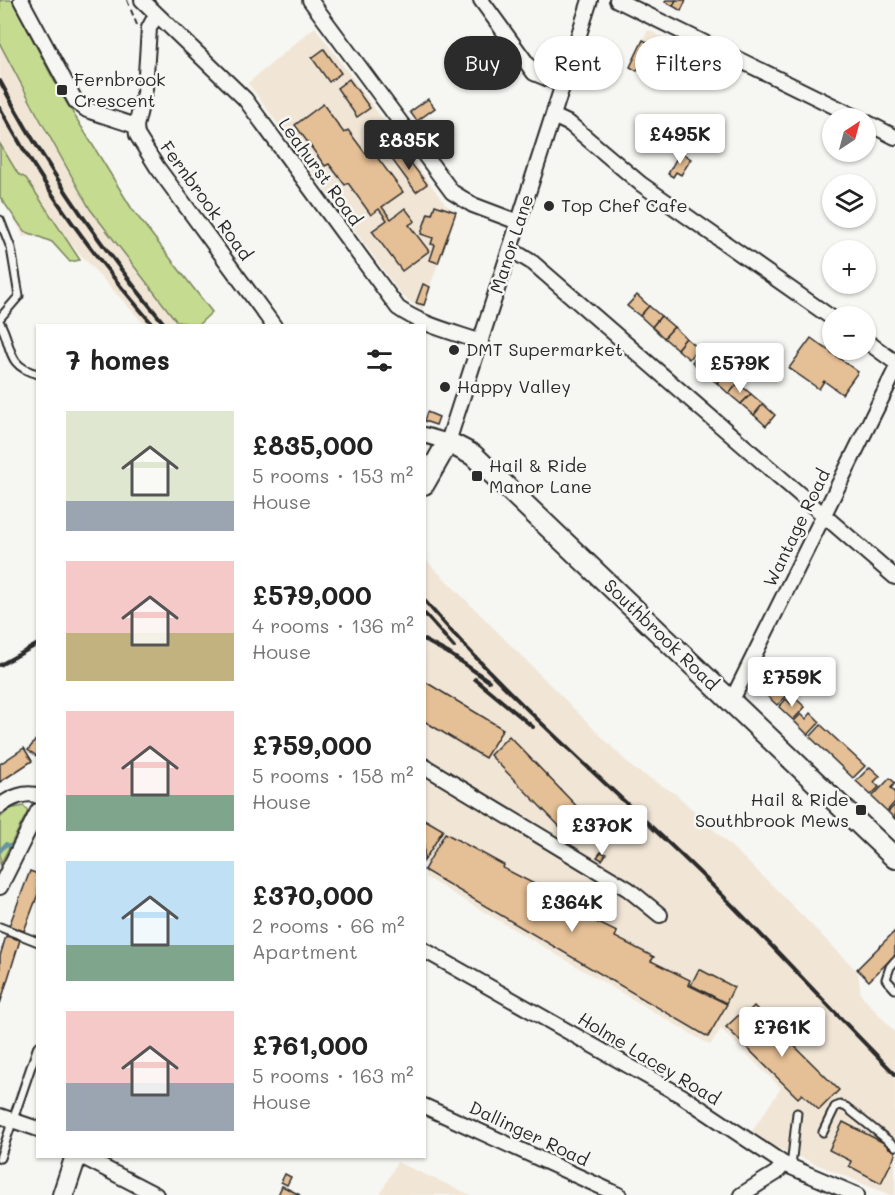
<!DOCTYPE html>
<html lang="en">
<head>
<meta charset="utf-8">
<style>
	:root { --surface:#fff; --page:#f6f6f6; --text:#222; --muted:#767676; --accent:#2b2b2b }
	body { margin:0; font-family:Mali,sans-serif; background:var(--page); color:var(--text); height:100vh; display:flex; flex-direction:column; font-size:22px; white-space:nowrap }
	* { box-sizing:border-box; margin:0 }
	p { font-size:20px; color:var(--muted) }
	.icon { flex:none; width:33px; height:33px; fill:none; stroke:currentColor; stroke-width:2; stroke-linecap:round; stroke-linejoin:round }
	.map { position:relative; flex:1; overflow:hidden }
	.panel { position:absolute; left:36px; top:324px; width:390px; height:834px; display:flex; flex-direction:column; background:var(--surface); border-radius:0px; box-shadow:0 2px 4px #0004 }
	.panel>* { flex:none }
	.guide { position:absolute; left:444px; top:36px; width:360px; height:54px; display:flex; gap:12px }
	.needle { width:39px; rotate:36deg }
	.buttons { position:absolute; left:822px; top:108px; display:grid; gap:12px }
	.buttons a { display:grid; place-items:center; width:54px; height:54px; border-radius:50%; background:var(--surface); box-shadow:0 2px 4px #0004; font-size:30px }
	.price { position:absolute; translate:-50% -51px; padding:0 14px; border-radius:6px; background:#fff; color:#222; font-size:20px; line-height:39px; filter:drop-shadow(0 2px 3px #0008) }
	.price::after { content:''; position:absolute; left:50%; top:36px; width:18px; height:14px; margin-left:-9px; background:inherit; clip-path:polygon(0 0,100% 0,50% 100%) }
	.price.current { background:var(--accent); color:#fff }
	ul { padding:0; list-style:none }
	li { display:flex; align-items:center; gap:18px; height:150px; padding:0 30px }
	li span { display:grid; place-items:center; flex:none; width:168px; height:120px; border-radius:0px; color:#555 }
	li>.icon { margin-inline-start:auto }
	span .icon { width:72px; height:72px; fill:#fffc; stroke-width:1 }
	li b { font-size:26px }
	h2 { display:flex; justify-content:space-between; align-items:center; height:72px; padding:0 30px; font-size:26px }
	.pill { padding:0 21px; border-radius:27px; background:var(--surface); box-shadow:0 2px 4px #0004; font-size:21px; line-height:54px }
	.pill.current { background:var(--accent); color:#fff }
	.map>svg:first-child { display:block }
	.built { fill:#f1e6d6 }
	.green { fill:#c4db90; stroke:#78835e; stroke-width:1.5 }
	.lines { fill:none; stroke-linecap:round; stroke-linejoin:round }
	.stream { stroke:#66959e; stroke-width:4 }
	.building { fill:#e5bf95; stroke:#2b2b2b; stroke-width:1.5 }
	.lane-casing { stroke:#2b2b2b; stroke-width:11 }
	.street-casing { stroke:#2b2b2b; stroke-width:18 }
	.secondary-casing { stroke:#2b2b2b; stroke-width:24 }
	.path { stroke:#2b2b2b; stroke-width:2; stroke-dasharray:6 4.5; stroke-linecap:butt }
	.lane { stroke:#f6f6f2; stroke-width:7 }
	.street { stroke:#f6f6f2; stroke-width:14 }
	.secondary { stroke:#f6f6f2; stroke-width:20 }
	.rail { stroke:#2b2b2b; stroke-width:4 }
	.poi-dot { fill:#2b2b2b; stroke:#f6f6f2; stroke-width:2 }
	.labels { text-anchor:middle; stroke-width:5; stroke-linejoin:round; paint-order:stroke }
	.poi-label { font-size:18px; fill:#2b2b2b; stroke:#f6f6f2; text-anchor:start }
	.street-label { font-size:18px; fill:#2b2b2b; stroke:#f6f6f2 }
</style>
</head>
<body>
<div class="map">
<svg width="895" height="1195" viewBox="0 0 895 1195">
	<rect width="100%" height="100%" fill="#f6f6f2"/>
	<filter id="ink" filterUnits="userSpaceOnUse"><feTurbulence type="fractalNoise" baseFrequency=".0167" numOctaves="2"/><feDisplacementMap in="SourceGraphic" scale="12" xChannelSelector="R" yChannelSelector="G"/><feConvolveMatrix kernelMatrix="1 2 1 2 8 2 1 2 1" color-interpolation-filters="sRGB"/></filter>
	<g filter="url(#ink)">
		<g class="built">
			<polygon points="0,0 12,0 75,117 132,209 212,312 198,325 145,325 58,230 23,237 6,198 0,199"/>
			<polygon points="315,27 445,204 456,212 422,310 402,296 248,83"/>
			<polygon points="648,30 697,54 678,92 630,67"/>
			<polygon points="424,558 633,768 676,794 773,886 858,972 861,995 895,1032 895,1195 890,1195 773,1146 752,1131 781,1088 721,1029 710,1045 425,877"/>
			<polygon points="397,1162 471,1195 380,1195"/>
		</g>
		<g class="green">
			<polygon points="0,0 12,0 60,92 132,209 212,312 198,325 177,322 90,209 37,114 0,44"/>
			<polygon points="0,144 18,174 26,178 80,260 70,262 52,242 24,231 0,197"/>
			<polygon points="24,806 28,811 0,865 0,818 9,809"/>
		</g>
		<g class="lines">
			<polyline class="stream" points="0,851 6,844 9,846"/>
		</g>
		<g class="building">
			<polygon points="666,0 676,0 673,6 665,2"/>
			<polygon points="676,0 686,0 681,11 673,6"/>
			<polygon points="643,40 692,64 683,83 654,68 652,72 640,66 637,71 630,67"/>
			<polygon points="324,49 341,73 329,82 312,58"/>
			<polygon points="349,79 370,108 357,117 337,88"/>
			<polygon points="428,99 435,108 417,121 410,112"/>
			<polygon points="323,104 344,133 348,130 365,153 371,149 403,192 382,207 391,219 405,208 415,221 409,225 429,251 402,271 372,231 387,220 379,209 371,215 348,183 345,185 329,164 325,166 295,125"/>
			<polygon points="384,130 396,146 387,153 375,137"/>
			<polygon points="401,150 427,184 416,192 391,158"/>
			<polygon points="680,152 691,159 681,175 676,172 673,177 668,174"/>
			<polygon points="435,205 456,212 438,263 430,260 435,245 431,244 433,238 421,234 428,213 432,214"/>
			<polygon points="423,284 430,287 424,305 416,303"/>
			<polygon points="637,295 649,306 640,316 627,306"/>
			<polygon points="649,306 661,316 652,327 640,316"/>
			<polygon points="661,316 674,327 664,338 652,327"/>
			<polygon points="674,327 686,338 677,349 664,338"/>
			<polygon points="686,338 698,348 689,359 677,349"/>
			<polygon points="811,338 858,372 842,394 824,381 819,389 789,368"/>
			<polygon points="702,351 714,362 704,373 692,362"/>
			<polygon points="714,362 726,372 717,383 704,373"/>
			<polygon points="726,372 738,383 729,394 717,383"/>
			<polygon points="738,383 751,394 741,404 729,394"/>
			<polygon points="751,394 763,404 754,415 741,404"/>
			<polygon points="763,404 775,415 766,426 754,415"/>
			<polygon points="427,412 439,417 436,425 424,421"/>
			<polygon points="768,664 773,668 775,666 781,672 762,691 756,685 763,679 760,676 764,672 762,670"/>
			<polygon points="424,681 503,729 485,758 424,721"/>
			<polygon points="781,684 790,693 777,705 763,692 771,685 776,690"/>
			<polygon points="786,699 791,704 796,699 805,707 793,720 779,707"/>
			<polygon points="811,713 820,722 808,735 794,721 801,714 806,719"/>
			<polygon points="821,725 865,766 853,778 810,737"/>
			<polygon points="509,736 586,816 567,834 490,755"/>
			<polygon points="38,737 38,757 28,750"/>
			<polygon points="24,748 32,761 0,782 0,764"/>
			<polygon points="870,767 880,776 874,782 879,787 871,795 856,781"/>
			<polygon points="890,778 895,783 891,788 895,792 895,802 887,811 872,797"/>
			<polygon points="895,805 895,819 888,812"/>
			<polygon points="424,819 443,830 424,861"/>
			<polygon points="445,833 504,865 503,868 542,888 540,890 580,910 578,913 617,932 615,937 654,957 651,961 690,980 688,985 727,1004 708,1037 424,870"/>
			<polygon points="601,852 606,854 602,860 597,857"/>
			<polygon points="30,871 38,874 38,894 24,931 9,926"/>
			<polygon points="895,931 895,955 869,981 857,969"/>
			<polygon points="6,936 20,940 0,1004 0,956"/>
			<polygon points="699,969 734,987 726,1003 691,985"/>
			<polygon points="754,1006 839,1090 819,1110 802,1094 798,1098 726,1027 741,1013 744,1016"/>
			<polygon points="843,1122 888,1145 887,1147 895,1151 895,1155 881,1183 849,1166 851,1161 829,1150"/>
			<polygon points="285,1174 291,1177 287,1185 281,1182"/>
			<polygon points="282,1186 300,1195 278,1195"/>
		</g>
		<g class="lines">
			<defs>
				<g id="lane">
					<polyline points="0,220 11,248 19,296 0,318"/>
					<path d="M 0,323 C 13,346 5,366 38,374"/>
					<polyline points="0,927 38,942"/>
					<polyline points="895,961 890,967 886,979 895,989"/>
					<polyline points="823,1132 835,1107 840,1105 846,1107 895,1146"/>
					<polyline points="0,1158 38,1046"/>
					<polyline points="791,1167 797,1113"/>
				</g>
				<g id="street">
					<polyline points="21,0 76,102 87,110 136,126"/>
					<path d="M 142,0 L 245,99 L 398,308 C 422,325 453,332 481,342"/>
					<polyline points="310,0 452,192 473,205 518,222"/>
					<polyline points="481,0 534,73 563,85"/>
					<polyline points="617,0 858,118"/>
					<polyline points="156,15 149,28 145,89 136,126 137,135 157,167 274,326"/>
					<polyline points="553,116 570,124 641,184 832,318"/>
					<polyline points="866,122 895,137"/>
					<polyline points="510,249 533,263 895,577"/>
					<polyline points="866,341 895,362"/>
					<polyline points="424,435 448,442 590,0"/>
					<polyline points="731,702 895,371"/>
					<polyline points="424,766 628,889 660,915"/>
					<path d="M 0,806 C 10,798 26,791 38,796"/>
					<polyline points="0,887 38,811"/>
					<polyline points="424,950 682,1096 784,1164 857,1195"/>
					<polyline points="424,1106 619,1195"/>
					<polyline points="0,1116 38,1129"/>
					<polyline points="81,1156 156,1195"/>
					<polyline points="741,1195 776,1173 784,1164"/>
				</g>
				<g id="secondary">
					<polyline points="424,484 448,442 473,455 895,858"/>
					<polyline points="63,1195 76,1156"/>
				</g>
			</defs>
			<use href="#lane" class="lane-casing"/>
			<use href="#street" class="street-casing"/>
			<use href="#secondary" class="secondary-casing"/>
			<polyline class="path" points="127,0 137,25"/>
			<use href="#lane" class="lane"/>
			<use href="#street" class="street"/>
			<use href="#secondary" class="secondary"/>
			<g class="rail">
				<path d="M 0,81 C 46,168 103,250 166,326"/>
				<path d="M 0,108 C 42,186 95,258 154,326"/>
				<path d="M 424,600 C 510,701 611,786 705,878 C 770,942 831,1010 895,1074"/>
				<polyline points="425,614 454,647"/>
				<polyline points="424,640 448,653 489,681"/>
				<polyline points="0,665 38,644"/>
				<polyline points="475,679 533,727"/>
			</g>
		</g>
	</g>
	<g class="poi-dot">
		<rect x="56" y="84" width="12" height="12" rx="3"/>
		<circle cx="549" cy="206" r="6"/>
		<circle cx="454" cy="350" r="6"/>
		<circle cx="445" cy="387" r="6"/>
		<rect x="471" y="470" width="12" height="12" rx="3"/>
		<rect x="855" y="804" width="12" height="12" rx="3"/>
	</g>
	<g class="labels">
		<g class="poi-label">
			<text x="74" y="86">Fernbrook<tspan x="74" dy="21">Crescent</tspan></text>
			<text x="561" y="212">Top Chef Cafe</text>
			<text x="466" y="356">DMT Supermarket</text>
			<text x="457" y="393">Happy Valley</text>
			<text x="489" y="472">Hail &amp; Ride<tspan x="489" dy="21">Manor Lane</tspan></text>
			<text x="849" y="806" text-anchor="end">Hail &amp; Ride<tspan x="849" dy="21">Southbrook Mews</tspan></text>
		</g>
		<g class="street-label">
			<text transform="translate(320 172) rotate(54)" y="6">Leahurst Road</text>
			<text transform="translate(206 201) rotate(54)" y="6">Fernbrook Road</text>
			<text transform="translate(512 244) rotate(-72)" y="6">Manor Lane</text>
			<text transform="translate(797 528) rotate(-64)" y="6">Wantage Road</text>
			<text transform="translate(661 635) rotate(44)" y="6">Southbrook Road</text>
			<text transform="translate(649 1059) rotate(31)" y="6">Holme Lacey Road</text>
			<text transform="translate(529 1134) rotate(25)" y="6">Dallinger Road</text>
		</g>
	</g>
</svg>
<div class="buttons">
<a><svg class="needle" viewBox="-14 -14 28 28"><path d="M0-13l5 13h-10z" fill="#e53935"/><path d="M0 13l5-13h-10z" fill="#767676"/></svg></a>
<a><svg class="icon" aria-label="layers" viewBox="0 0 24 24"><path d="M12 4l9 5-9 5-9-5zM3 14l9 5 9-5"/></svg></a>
<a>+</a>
<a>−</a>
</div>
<b class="price" style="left:680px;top:165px">£495K</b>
<b class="price current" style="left:409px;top:171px">£835K</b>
<b class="price" style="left:740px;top:394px">£579K</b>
<b class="price" style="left:792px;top:708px">£759K</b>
<b class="price" style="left:602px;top:856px">£370K</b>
<b class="price" style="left:572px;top:933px">£364K</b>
<b class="price" style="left:782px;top:1058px">£761K</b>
<div class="guide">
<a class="pill current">Buy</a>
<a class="pill">Rent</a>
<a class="pill">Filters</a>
</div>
<section class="panel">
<h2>7 homes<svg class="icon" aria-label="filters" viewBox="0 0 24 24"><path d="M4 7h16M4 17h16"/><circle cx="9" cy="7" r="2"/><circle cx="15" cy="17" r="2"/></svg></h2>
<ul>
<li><span style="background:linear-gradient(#dfe7d0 75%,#9aa5b1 0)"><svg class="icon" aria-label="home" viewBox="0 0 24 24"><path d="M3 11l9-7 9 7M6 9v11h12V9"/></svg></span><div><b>£835,000</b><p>5 rooms · 153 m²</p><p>House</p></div></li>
<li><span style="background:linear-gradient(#f6c9c9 60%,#c2b280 0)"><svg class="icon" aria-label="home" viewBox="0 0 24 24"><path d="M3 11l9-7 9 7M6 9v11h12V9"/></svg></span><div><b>£579,000</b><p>4 rooms · 136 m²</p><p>House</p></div></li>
<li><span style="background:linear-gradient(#f6c9c9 70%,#7fa58c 0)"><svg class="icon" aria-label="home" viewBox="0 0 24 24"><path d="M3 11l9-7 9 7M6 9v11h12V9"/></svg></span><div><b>£759,000</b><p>5 rooms · 158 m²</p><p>House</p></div></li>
<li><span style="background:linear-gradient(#bfe0f5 70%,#7fa58c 0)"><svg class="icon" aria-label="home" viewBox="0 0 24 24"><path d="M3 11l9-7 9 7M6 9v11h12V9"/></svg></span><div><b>£370,000</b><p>2 rooms · 66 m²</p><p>Apartment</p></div></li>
<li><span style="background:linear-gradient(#f6c9c9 60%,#9aa5b1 0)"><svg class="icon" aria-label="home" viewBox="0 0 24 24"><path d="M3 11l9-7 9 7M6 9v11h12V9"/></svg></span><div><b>£761,000</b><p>5 rooms · 163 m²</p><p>House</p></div></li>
</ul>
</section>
</div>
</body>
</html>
